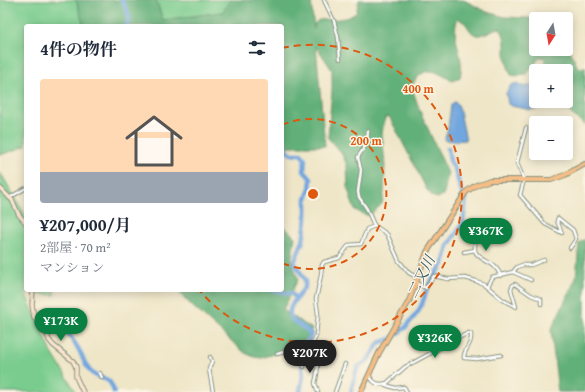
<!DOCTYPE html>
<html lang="ja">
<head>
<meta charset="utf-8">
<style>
	:root { --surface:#fff; --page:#f6f6f7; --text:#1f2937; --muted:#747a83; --accent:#0b8043 }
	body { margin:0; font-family:"Gentium Book Plus","Noto Serif JP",serif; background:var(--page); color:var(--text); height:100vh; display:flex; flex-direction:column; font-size:15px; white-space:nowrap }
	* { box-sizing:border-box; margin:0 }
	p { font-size:13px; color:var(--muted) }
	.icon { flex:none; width:22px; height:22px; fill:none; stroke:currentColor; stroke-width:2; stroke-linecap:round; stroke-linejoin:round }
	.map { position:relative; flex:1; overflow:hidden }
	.drawer { position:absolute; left:24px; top:24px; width:260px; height:268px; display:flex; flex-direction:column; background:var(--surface); border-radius:4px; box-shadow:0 2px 10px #0003 }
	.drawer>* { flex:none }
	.needle { width:26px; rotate:191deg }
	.fabs { position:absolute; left:529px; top:12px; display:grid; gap:8px }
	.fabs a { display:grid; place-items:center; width:44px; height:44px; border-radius:4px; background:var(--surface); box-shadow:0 2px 10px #0003; font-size:20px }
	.price { position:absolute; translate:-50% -34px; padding:0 9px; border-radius:14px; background:var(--accent); color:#fff; font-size:13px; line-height:26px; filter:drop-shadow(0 1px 2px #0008) }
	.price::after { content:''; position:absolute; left:50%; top:24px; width:12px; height:9px; margin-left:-6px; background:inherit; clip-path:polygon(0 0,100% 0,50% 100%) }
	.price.current { background:#222; color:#fff }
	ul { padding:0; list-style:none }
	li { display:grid; align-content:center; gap:8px; height:212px; padding:0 16px }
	li span { display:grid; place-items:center; height:124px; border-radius:4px; color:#555 }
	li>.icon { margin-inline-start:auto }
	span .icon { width:72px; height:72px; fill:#fffc; stroke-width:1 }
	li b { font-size:17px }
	h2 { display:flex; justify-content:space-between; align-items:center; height:48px; padding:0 16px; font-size:17px }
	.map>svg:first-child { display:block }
	.green { fill:#79cc8e; stroke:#4c8461 }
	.forest { fill:#62b079; stroke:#407656 }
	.water { fill:#71a6de; stroke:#487289 }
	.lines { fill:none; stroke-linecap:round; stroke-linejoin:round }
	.river { stroke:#71a6de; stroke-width:4.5 }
	.street-casing { stroke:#87927e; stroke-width:4.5 }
	.secondary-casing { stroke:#87927e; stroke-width:5.5 }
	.primary-casing { stroke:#87927e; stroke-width:6 }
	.street { stroke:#fff; stroke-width:2.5 }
	.secondary { stroke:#fbe5cf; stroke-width:3.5 }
	.primary { stroke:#f6be87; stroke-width:4 }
	.ring { fill:none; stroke:#de580e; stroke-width:2; stroke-dasharray:7 5 }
	.labels { text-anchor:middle; stroke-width:3; stroke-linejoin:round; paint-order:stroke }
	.water-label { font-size:15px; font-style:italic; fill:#385c67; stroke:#fcf5e5 }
	.centre { fill:#de580e; stroke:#fcf5e5; stroke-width:2 }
	.ring-label { font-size:12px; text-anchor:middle; font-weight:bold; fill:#de580e; stroke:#fcf5e5; stroke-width:3; stroke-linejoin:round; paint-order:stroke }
</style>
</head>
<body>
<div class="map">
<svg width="585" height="392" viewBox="0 0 585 392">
	<rect width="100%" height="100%" fill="#fcf5e5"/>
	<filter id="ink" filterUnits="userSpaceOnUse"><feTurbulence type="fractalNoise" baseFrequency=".025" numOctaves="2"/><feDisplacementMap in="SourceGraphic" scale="8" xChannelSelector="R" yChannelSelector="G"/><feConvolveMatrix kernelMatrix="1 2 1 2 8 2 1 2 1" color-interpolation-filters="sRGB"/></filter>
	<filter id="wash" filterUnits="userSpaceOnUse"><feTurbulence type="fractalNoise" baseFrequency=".012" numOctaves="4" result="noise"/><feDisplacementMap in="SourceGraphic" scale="16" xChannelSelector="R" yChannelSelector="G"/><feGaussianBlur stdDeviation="0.9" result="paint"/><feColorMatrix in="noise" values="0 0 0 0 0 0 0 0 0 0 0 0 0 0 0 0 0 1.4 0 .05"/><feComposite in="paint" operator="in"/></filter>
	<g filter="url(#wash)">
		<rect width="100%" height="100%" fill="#efe6c8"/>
		<g class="green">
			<polygon points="0,0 76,0 84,26 26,26 26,146 0,155"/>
			<polygon points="156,0 230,0 223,12 163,20"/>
			<polygon points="0,172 26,216 26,290 55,290 54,295 25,293 52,353 76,392 0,392"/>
		</g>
		<g class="forest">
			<path d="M 76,0 L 156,0 L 163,20 L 223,12 L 230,0 L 311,0 L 314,29 L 315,23 L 319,20 C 332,19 345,21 356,13 L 359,0 L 464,0 L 487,12 L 505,17 L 546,19 L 536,19 L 536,49 L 566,49 L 566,41 L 577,66 L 580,68 L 585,67 L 585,125 L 570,113 L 566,103 C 559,104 552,105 546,101 L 566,101 L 566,71 L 546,71 L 545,58 L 540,57 L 526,75 L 518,76 L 511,75 C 508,68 506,61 505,53 C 505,44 506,35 499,28 C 493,29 490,32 484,34 C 474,38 470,31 466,24 C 464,22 460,20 458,18 C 449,39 466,55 460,77 L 453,81 L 440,74 L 433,71 L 425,72 L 418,76 L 413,84 L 413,91 L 420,111 L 448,173 L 444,194 L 438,198 L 433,197 L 427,190 L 389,116 L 385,118 L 382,133 L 385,164 L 384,193 L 382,204 L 370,215 L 365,215 L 355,210 L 351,200 L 348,189 L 347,165 L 341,152 L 328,138 L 332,90 L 332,70 L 316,46 L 325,146 L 289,146 L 282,161 L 282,26 L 84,26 Z"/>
			<polygon points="282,225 295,237 291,261 298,279 283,310 312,329 301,346 261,358 254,357 245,353 191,305 177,290 282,290"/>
			<polygon points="585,239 585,392 558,392 551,330 576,278 579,243"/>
		</g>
		<g class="water">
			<polygon points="517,83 524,87 535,84 536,101 542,101 539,108 531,110 511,106 508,104 506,93 511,85"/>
			<polygon points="454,102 457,103 459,107 466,140 455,141 444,140 448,128 451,105"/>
		</g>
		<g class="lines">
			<g class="river">
				<polyline points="122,0 129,16 127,26"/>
				<path d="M 282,140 L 285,148 L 291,154 L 301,154 L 305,159 L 304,171 L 311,179 L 310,188 L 306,199 L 306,220 L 303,241 L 294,262 L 305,280 L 305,287 C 298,297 281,312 295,322 C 300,326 306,328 311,334 L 307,344 L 301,356 L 303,376 L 300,392"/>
				<polyline points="448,148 450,161 455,170 462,193"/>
				<polyline points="270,290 292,294 297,299"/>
				<path d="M 60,321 C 66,331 73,340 79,350 C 83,357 85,367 92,373 C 102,382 109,373 114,392"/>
				<polyline points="351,392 355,374 358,367 368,360 379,343 392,338 405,328 418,312 422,304 429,284 443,264 448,246 463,223 466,200 465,197"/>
			</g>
		</g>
	</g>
	<g filter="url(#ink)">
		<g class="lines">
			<defs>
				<g id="street">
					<polyline points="324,0 334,21 338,37 340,59"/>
					<polyline points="526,128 517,163 524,180 520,195 545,224 562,233 557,221 558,218 573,230 576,239 570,248"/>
					<polyline points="368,131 367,143 358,157 361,170 358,192 359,197 367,209 373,223 375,226 387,234 399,261 409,273 418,278"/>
					<polyline points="9,198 26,188"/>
					<path d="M 470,233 C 480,239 472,246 476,253 C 485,264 494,260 501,276"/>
					<polyline points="464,252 475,250"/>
					<polyline points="513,272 531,280"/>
					<polyline points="416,283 426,288 434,276 448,279 465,278 476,281 484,284 503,300 516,307 511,289 513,285 515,284 531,295 541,299 541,304"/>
					<polyline points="487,286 492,277 513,272 517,267 522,265 531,265 544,260"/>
					<path d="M 312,345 L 319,352 C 318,362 318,373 315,383 L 318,392"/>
					<polyline points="277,354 287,351 298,352 307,357 318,358"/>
					<polyline points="210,357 212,361 209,369 213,392"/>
					<polyline points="304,367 303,358 304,353 312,345 316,336 318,314 316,299 321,275 322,265 324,262 339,258 349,245 361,244 367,229 375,226"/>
					<polyline points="100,373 102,378"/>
					<path d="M 369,374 C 372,383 378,386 387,383 L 405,367 L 468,333 L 471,334 C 473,345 463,349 464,358 L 477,359 L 501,355"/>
					<polyline points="383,384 395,388 404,387 407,392"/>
					<polyline points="335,392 345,364"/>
				</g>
				<g id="secondary">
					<polyline points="0,188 12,200 19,215 26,223"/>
					<polyline points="33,290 32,305 34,317 46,332 49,340 53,345 73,361 76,367 76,377 83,392"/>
				</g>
				<polyline id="primary" points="361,392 379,353 409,301 427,252 466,192 476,185 490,180 551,180 565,175 585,164"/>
			</defs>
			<use href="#street" class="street-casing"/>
			<use href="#secondary" class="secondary-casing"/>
			<use href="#primary" class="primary-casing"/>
			<use href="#street" class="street"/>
			<use href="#secondary" class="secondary"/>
			<use href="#primary" class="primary"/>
		</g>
	</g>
	<g class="ring">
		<path d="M282 125A75 75 0 1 1 282 263"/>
		<path d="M282 48A149 149 0 1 1 200 291"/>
	</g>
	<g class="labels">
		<g class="water-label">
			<text transform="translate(421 277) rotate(-64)" y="5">二又川</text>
		</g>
	</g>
	<circle cx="313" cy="194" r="6" class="centre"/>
	<g class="ring-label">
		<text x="418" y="93">400 m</text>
		<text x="366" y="145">200 m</text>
	</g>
</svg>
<div class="fabs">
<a><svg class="needle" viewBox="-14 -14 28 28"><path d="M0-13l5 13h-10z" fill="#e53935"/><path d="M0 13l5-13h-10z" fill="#747a83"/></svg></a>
<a>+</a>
<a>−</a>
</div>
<b class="price" style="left:486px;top:252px">¥367K</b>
<b class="price" style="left:61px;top:342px">¥173K</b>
<b class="price" style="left:435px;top:359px">¥326K</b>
<b class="price current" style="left:310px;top:374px">¥207K</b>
<section class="drawer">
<h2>4件の物件<svg class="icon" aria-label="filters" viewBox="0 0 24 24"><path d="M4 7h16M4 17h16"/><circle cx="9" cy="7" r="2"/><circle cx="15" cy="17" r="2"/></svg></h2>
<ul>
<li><span style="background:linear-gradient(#ffd9b3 75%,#9aa5b1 0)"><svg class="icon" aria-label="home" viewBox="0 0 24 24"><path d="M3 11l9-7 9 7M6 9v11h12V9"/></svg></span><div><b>¥207,000/月</b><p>2部屋 · 70 m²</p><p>マンション</p></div></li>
</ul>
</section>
</div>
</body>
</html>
